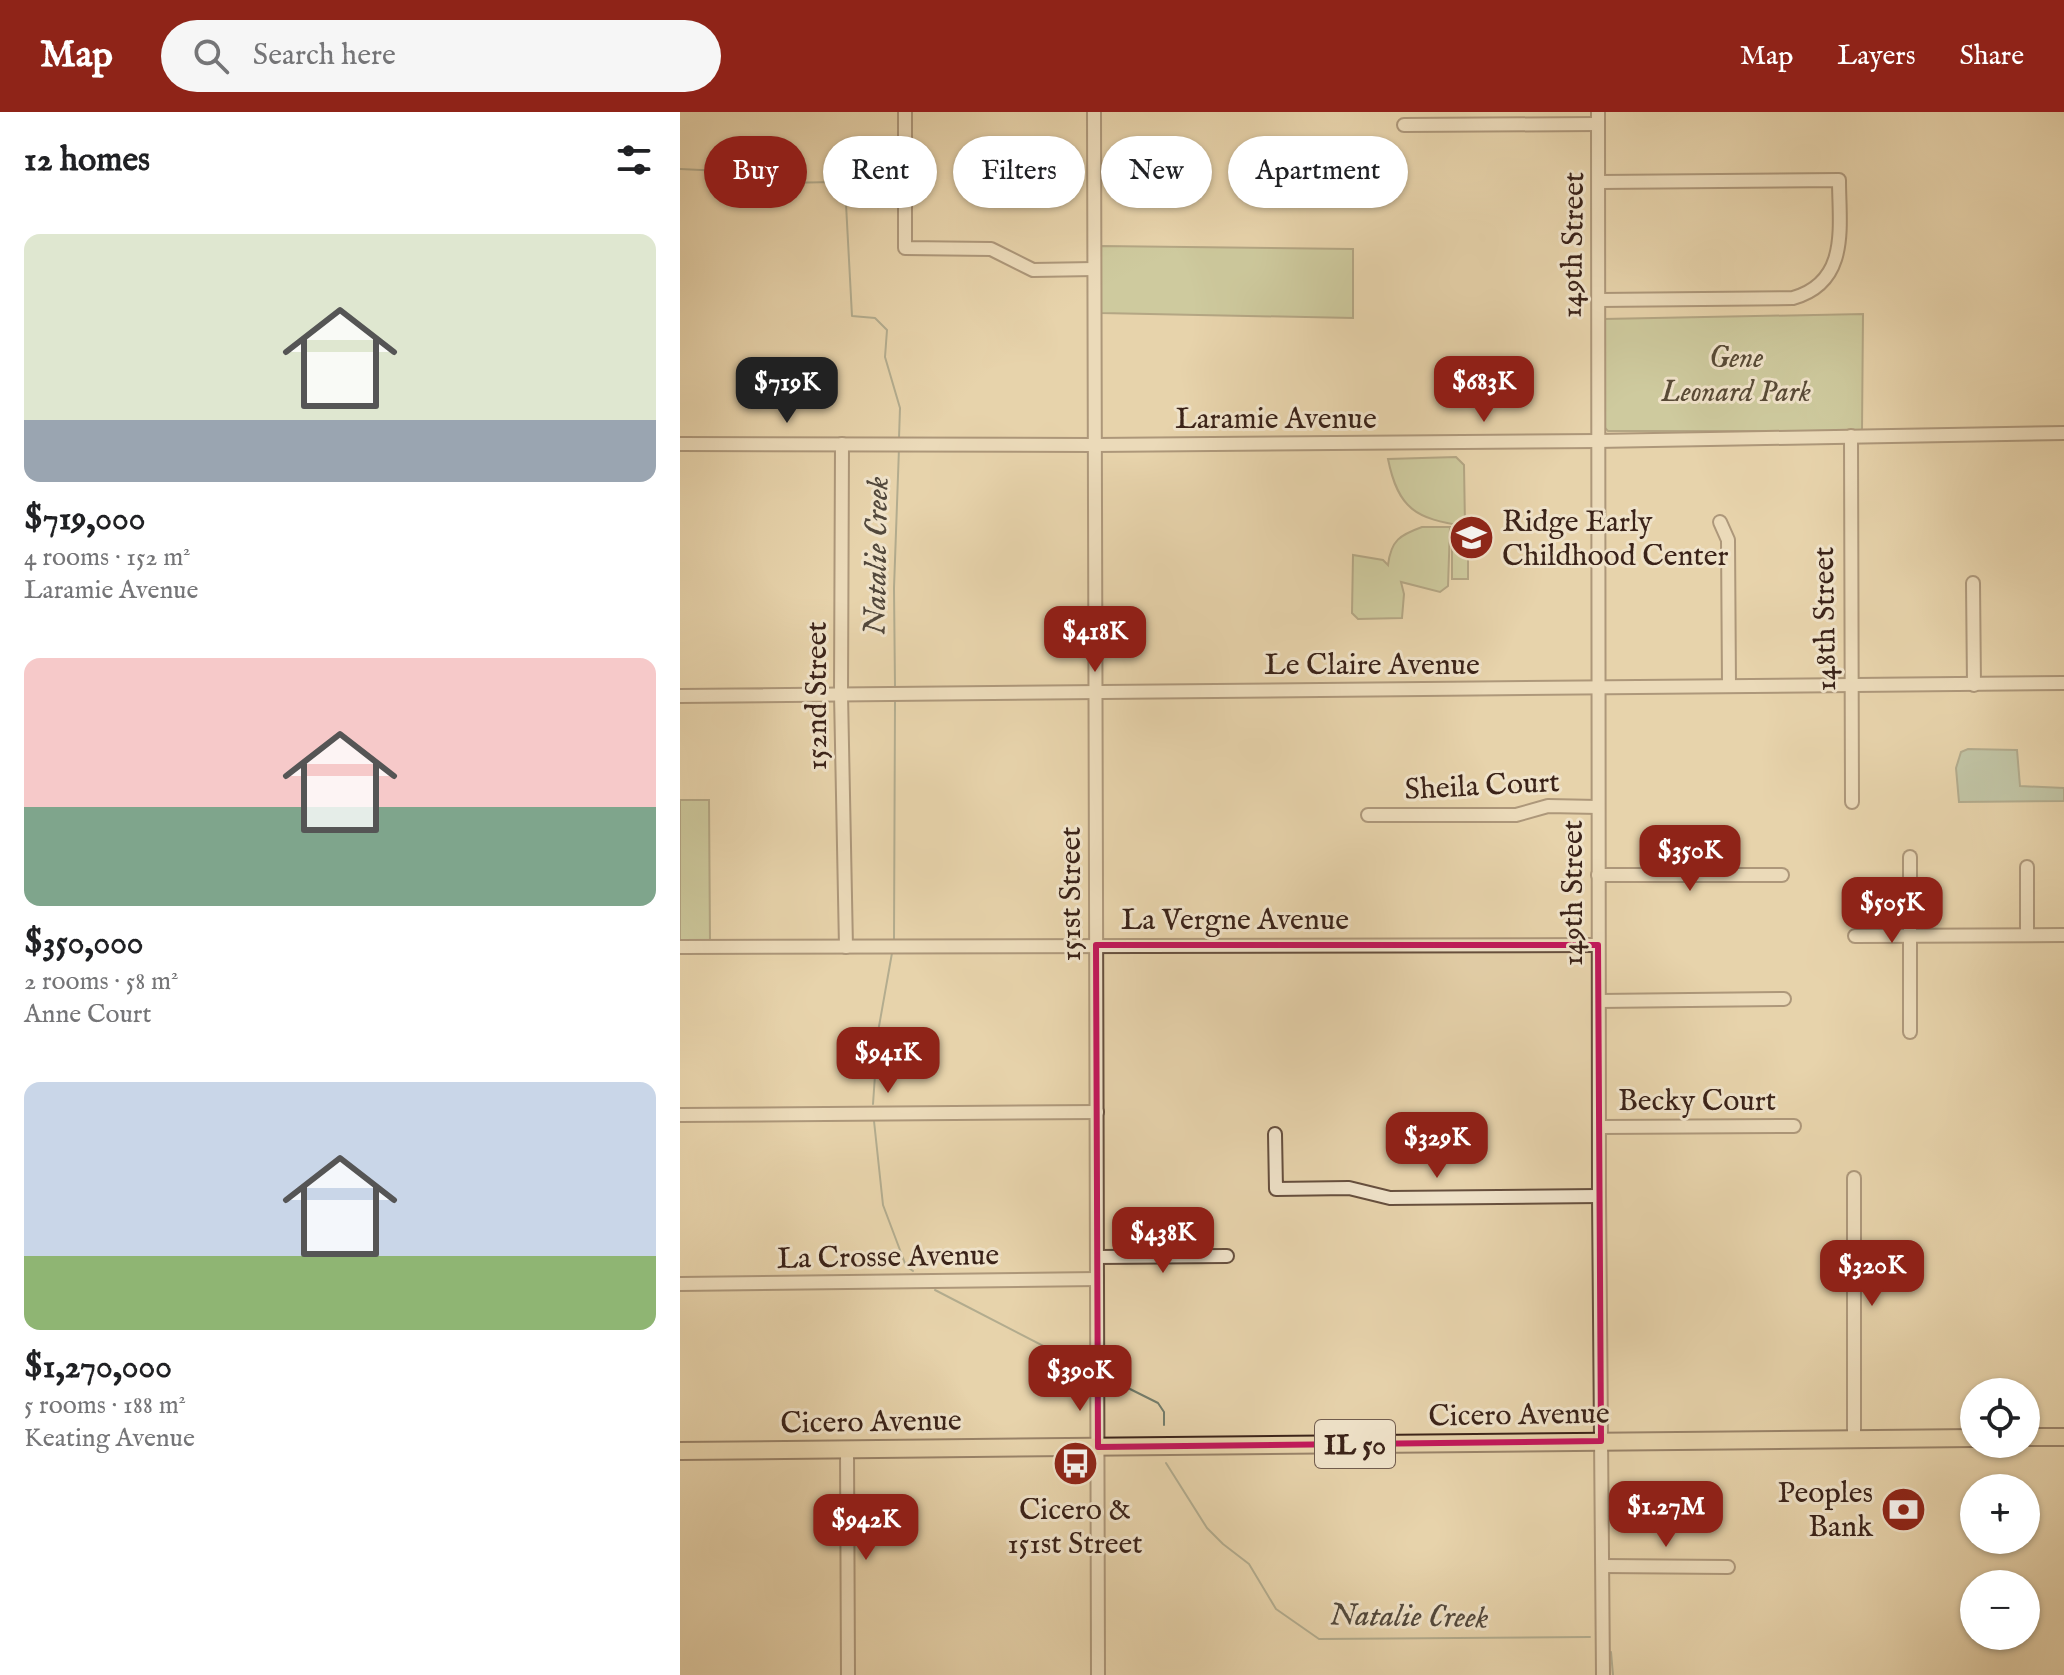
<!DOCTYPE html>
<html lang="en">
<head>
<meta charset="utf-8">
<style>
	:root { --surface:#fff; --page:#f6f6f6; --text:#202124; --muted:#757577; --accent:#8f2418 }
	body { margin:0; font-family:"IM FELL English",serif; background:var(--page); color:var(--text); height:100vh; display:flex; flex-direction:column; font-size:30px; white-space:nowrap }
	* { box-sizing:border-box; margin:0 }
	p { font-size:26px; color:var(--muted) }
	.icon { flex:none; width:44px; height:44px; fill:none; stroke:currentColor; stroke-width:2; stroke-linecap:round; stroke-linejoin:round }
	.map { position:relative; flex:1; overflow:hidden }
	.details { display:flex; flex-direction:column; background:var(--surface); width:680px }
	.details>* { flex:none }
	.top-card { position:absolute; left:24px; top:24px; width:760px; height:72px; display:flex; gap:16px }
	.tools { position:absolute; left:1280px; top:1266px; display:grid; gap:16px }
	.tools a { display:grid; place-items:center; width:80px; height:80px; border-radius:50%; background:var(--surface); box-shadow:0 2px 6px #0004; font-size:40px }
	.price { position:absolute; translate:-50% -68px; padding:0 18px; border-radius:16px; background:var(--accent); color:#fff; font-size:26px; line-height:52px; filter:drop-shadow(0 2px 4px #0008) }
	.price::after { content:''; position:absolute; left:50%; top:48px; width:24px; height:18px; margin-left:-12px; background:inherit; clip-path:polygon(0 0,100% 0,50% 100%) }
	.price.active { background:#222; color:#fff }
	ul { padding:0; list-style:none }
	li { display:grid; align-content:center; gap:16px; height:424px; padding:0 24px }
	li span { display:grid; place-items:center; height:248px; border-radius:16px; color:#555 }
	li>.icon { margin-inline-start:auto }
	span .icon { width:144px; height:144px; fill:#fffc; stroke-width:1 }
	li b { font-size:34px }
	h2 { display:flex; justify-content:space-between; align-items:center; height:96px; padding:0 24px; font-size:34px }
	.chip { padding:0 28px; border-radius:36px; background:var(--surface); box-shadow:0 2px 6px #0004; font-size:28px; line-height:72px }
	.chip.active { background:var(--accent); color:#fff }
	header { display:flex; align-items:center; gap:48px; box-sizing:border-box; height:112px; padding:0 40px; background:var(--accent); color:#fff }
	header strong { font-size:38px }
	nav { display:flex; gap:44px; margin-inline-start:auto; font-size:28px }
	.search { width:560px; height:72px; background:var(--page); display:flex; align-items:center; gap:20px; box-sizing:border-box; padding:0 28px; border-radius:44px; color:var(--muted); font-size:30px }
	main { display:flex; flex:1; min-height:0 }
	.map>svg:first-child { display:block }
	.green { fill:#afbe8e; stroke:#757054; stroke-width:2 }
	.water { fill:#98b9a4; stroke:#737d6c; stroke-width:2 }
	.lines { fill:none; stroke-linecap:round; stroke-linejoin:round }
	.stream { stroke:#737d6c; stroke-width:2 }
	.minor-casing { stroke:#664f3e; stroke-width:16 }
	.major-casing { stroke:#3b2319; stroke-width:20 }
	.minor { stroke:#efe2c9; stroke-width:12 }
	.major { stroke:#e7d3ac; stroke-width:16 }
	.marked { fill:none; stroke:#c2185b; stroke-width:6; stroke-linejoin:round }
	.labels { text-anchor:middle; stroke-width:6; stroke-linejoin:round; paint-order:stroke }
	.shield { fill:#efe2c9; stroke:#715c4e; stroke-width:2 }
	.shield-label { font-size:28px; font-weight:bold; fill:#3b2319 }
	.street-label { font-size:30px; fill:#3b2319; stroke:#efe2c9 }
	.park-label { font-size:30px; font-style:italic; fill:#584a36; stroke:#efe2c9 }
	.poi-label { font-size:30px; fill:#3b2319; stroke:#efe2c9; text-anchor:start }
	.water-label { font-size:32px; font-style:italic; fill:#52483c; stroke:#efe2c9 }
</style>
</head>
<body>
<header>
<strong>Map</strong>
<div class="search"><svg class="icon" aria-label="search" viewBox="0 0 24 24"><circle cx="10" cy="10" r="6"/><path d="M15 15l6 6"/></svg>Search here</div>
<nav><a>Map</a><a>Layers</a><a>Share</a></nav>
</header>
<main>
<section class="details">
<h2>12 homes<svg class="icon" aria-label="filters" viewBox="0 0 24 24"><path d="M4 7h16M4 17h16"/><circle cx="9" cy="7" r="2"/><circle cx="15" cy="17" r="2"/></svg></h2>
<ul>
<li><span style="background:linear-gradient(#dfe7d0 75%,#9aa5b1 0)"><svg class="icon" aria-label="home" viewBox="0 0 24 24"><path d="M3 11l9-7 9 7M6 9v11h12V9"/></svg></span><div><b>$719,000</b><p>4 rooms · 152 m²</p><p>Laramie Avenue</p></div></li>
<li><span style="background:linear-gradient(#f6c9c9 60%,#7fa58c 0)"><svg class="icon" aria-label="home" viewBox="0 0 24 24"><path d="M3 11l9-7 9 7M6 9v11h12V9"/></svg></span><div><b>$350,000</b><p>2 rooms · 58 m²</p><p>Anne Court</p></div></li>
<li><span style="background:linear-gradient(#c9d6e8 70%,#8fb573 0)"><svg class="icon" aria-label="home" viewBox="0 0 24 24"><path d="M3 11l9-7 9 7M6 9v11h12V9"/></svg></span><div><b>$1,270,000</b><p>5 rooms · 188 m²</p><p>Keating Avenue</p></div></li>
</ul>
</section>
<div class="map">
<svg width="1384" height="1563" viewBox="0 0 1384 1563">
	<rect width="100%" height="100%" fill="#e7d3ac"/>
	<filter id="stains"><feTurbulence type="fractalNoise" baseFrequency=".0025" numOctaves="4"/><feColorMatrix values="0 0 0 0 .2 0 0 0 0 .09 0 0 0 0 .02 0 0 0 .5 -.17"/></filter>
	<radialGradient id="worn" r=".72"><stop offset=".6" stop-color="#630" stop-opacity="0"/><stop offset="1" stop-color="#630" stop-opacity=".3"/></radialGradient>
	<g class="green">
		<polygon points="421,134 673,137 673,206 421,201"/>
		<polygon points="1183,202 1182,319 928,319 922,313 924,207"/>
		<path d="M 776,345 L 784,353 L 785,414 C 736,407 718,397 708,347 Z"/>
		<path d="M 742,415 L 770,415 L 768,474 L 760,480 L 721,470 L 724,482 L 722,506 L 678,507 L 672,501 L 673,443 L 703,448 L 708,453 C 711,428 720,423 742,415 Z"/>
		<rect x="772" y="420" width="16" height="47"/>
		<polygon points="0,688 29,688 30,830 0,830"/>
	</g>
	<polygon class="water" points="1288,637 1337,638 1340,674 1384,676 1384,689 1279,690 1276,656 1281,640"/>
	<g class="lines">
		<g class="stream">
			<polyline points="0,57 63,60 101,71 155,70 166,92 172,204 195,206 207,218 205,245 220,296 219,326"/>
			<polyline points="215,575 214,476 219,336"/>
			<polyline points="214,828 215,589"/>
			<polyline points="193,992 198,920 212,841"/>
			<polyline points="194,1009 203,1093 226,1154 233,1159"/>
			<polyline points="255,1178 412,1259"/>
			<polyline points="422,1263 478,1291 484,1300 484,1313"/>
			<polyline points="486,1351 527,1416 543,1432 569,1452 596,1497 639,1527 910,1525"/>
			<polyline points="931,1540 933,1563"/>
		</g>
		<defs>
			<g id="minor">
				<polyline points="225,0 225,136 311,137 353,158 414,157"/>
				<polyline points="414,0 418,1563"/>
				<polyline points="918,0 919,1084 923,1563"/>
				<polyline points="724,13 918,12"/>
				<path d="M 920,70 L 1159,68 C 1159,114 1170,170 1113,186 L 920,188"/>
				<polyline points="1171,324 1172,690"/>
				<polyline points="0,332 415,333 917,329 1384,321"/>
				<polyline points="162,332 161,582 166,835"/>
				<polyline points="1040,410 1048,428 1049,574"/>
				<polyline points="1293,471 1294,573"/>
				<polyline points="0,584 1384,571"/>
				<polyline points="688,703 836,703 868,694 918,695"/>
				<polyline points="1347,755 1347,823"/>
				<polyline points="918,763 1102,763"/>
				<polyline points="1175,824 1384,823"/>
				<polyline points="0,835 918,833"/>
				<polyline points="919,889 1104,887"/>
				<polyline points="1230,920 1230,745"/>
				<polyline points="0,1003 417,1000"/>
				<polyline points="920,1015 1114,1014"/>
				<polyline points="595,1022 596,1077 669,1076 710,1086 919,1084"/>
				<polyline points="417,1145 547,1144"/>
				<polyline points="0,1172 417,1167"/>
				<polyline points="1174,1327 1174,1066"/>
				<polyline points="167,1337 168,1563"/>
				<polyline points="923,1454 1048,1455"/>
			</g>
			<g id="major">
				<polyline points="1346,1325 1384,1325"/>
				<polyline points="0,1339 1294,1326"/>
			</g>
		</defs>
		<use href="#minor" class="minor-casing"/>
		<use href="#major" class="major-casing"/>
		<use href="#minor" class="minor"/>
		<use href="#major" class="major"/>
	</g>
	<path d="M0 0H1384V1563H0ZM 416,833 L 918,833 L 921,1329 L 418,1335 Z" fill="#e7d3ac" fill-opacity=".55" fill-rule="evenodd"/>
	<path class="marked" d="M 416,833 L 918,833 L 921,1329 L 418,1335 Z"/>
	<defs>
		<symbol id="school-disc" viewBox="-11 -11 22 22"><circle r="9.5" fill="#8f2418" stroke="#efe2c9"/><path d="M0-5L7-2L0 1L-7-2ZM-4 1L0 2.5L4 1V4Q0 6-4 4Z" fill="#fff"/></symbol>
		<symbol id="bus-disc" viewBox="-11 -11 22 22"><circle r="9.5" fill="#8f2418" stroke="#efe2c9"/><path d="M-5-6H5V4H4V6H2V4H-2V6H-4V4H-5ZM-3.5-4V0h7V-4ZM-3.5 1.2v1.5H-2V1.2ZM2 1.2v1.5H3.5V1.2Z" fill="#fff"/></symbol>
		<symbol id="bank-disc" viewBox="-11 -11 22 22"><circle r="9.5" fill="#8f2418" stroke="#efe2c9"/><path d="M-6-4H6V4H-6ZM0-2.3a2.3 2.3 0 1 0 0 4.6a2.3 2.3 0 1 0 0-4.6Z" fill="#fff"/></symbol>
	</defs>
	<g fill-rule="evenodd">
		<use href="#school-disc" x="766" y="400" width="51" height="51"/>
		<use href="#bus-disc" x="370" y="1326" width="51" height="51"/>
		<use href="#bank-disc" x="1198" y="1372" width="51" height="51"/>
	</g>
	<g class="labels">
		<rect class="shield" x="635" y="1308" width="80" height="48" rx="6"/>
		<g class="shield-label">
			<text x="675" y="1342">IL 50</text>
		</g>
		<g class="street-label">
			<text transform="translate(892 133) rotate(-89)" y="10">149th Street</text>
			<text x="596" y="316">Laramie Avenue</text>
			<text transform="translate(1144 507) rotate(-91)" y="10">148th Street</text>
			<text x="692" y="562">Le Claire Avenue</text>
			<text transform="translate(136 584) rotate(-90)" y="10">152nd Street</text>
			<text transform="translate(802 673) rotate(-3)" y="10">Sheila Court</text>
			<text transform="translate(892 781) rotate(-90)" y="10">149th Street</text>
			<text transform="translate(390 782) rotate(-90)" y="10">151st Street</text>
			<text x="555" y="817">La Vergne Avenue</text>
			<text x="1017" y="998">Becky Court</text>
			<text transform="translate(208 1144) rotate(-1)" y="10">La Crosse Avenue</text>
			<text transform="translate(839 1302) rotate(-1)" y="10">Cicero Avenue</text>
			<text transform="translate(191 1309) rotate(-1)" y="10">Cicero Avenue</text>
		</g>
		<g class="park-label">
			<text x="1056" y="255">Gene<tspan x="1056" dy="34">Leonard Park</tspan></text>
		</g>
		<g class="poi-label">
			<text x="822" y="419">Ridge Early<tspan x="822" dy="34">Childhood Center</tspan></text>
			<text x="1193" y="1390" text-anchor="end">Peoples<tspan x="1193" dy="34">Bank</tspan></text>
			<text x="395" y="1407" text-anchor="middle">Cicero &amp;<tspan x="395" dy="34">151st Street</tspan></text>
		</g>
		<g class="water-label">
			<text transform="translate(195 444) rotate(-89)" y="11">Natalie Creek</text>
			<text transform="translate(729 1503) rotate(1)" y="11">Natalie Creek</text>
		</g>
	</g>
	<rect width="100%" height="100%" filter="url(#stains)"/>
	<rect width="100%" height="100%" fill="url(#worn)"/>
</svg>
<div class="tools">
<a><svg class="icon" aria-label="locate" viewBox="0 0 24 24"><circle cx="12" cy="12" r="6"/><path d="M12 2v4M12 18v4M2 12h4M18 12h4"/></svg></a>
<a>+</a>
<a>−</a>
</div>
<b class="price" style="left:804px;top:312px">$683K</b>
<b class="price active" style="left:107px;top:313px">$719K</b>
<b class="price" style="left:415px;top:562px">$418K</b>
<b class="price" style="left:1010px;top:781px">$350K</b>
<b class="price" style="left:1212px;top:833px">$505K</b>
<b class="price" style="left:208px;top:983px">$941K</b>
<b class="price" style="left:757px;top:1068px">$329K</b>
<b class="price" style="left:483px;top:1163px">$438K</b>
<b class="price" style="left:1192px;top:1196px">$320K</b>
<b class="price" style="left:400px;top:1301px">$390K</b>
<b class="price" style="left:986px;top:1437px">$1.27M</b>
<b class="price" style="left:186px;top:1450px">$942K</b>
<div class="top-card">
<a class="chip active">Buy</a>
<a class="chip">Rent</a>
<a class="chip">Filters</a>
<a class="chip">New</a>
<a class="chip">Apartment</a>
</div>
</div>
</main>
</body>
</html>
